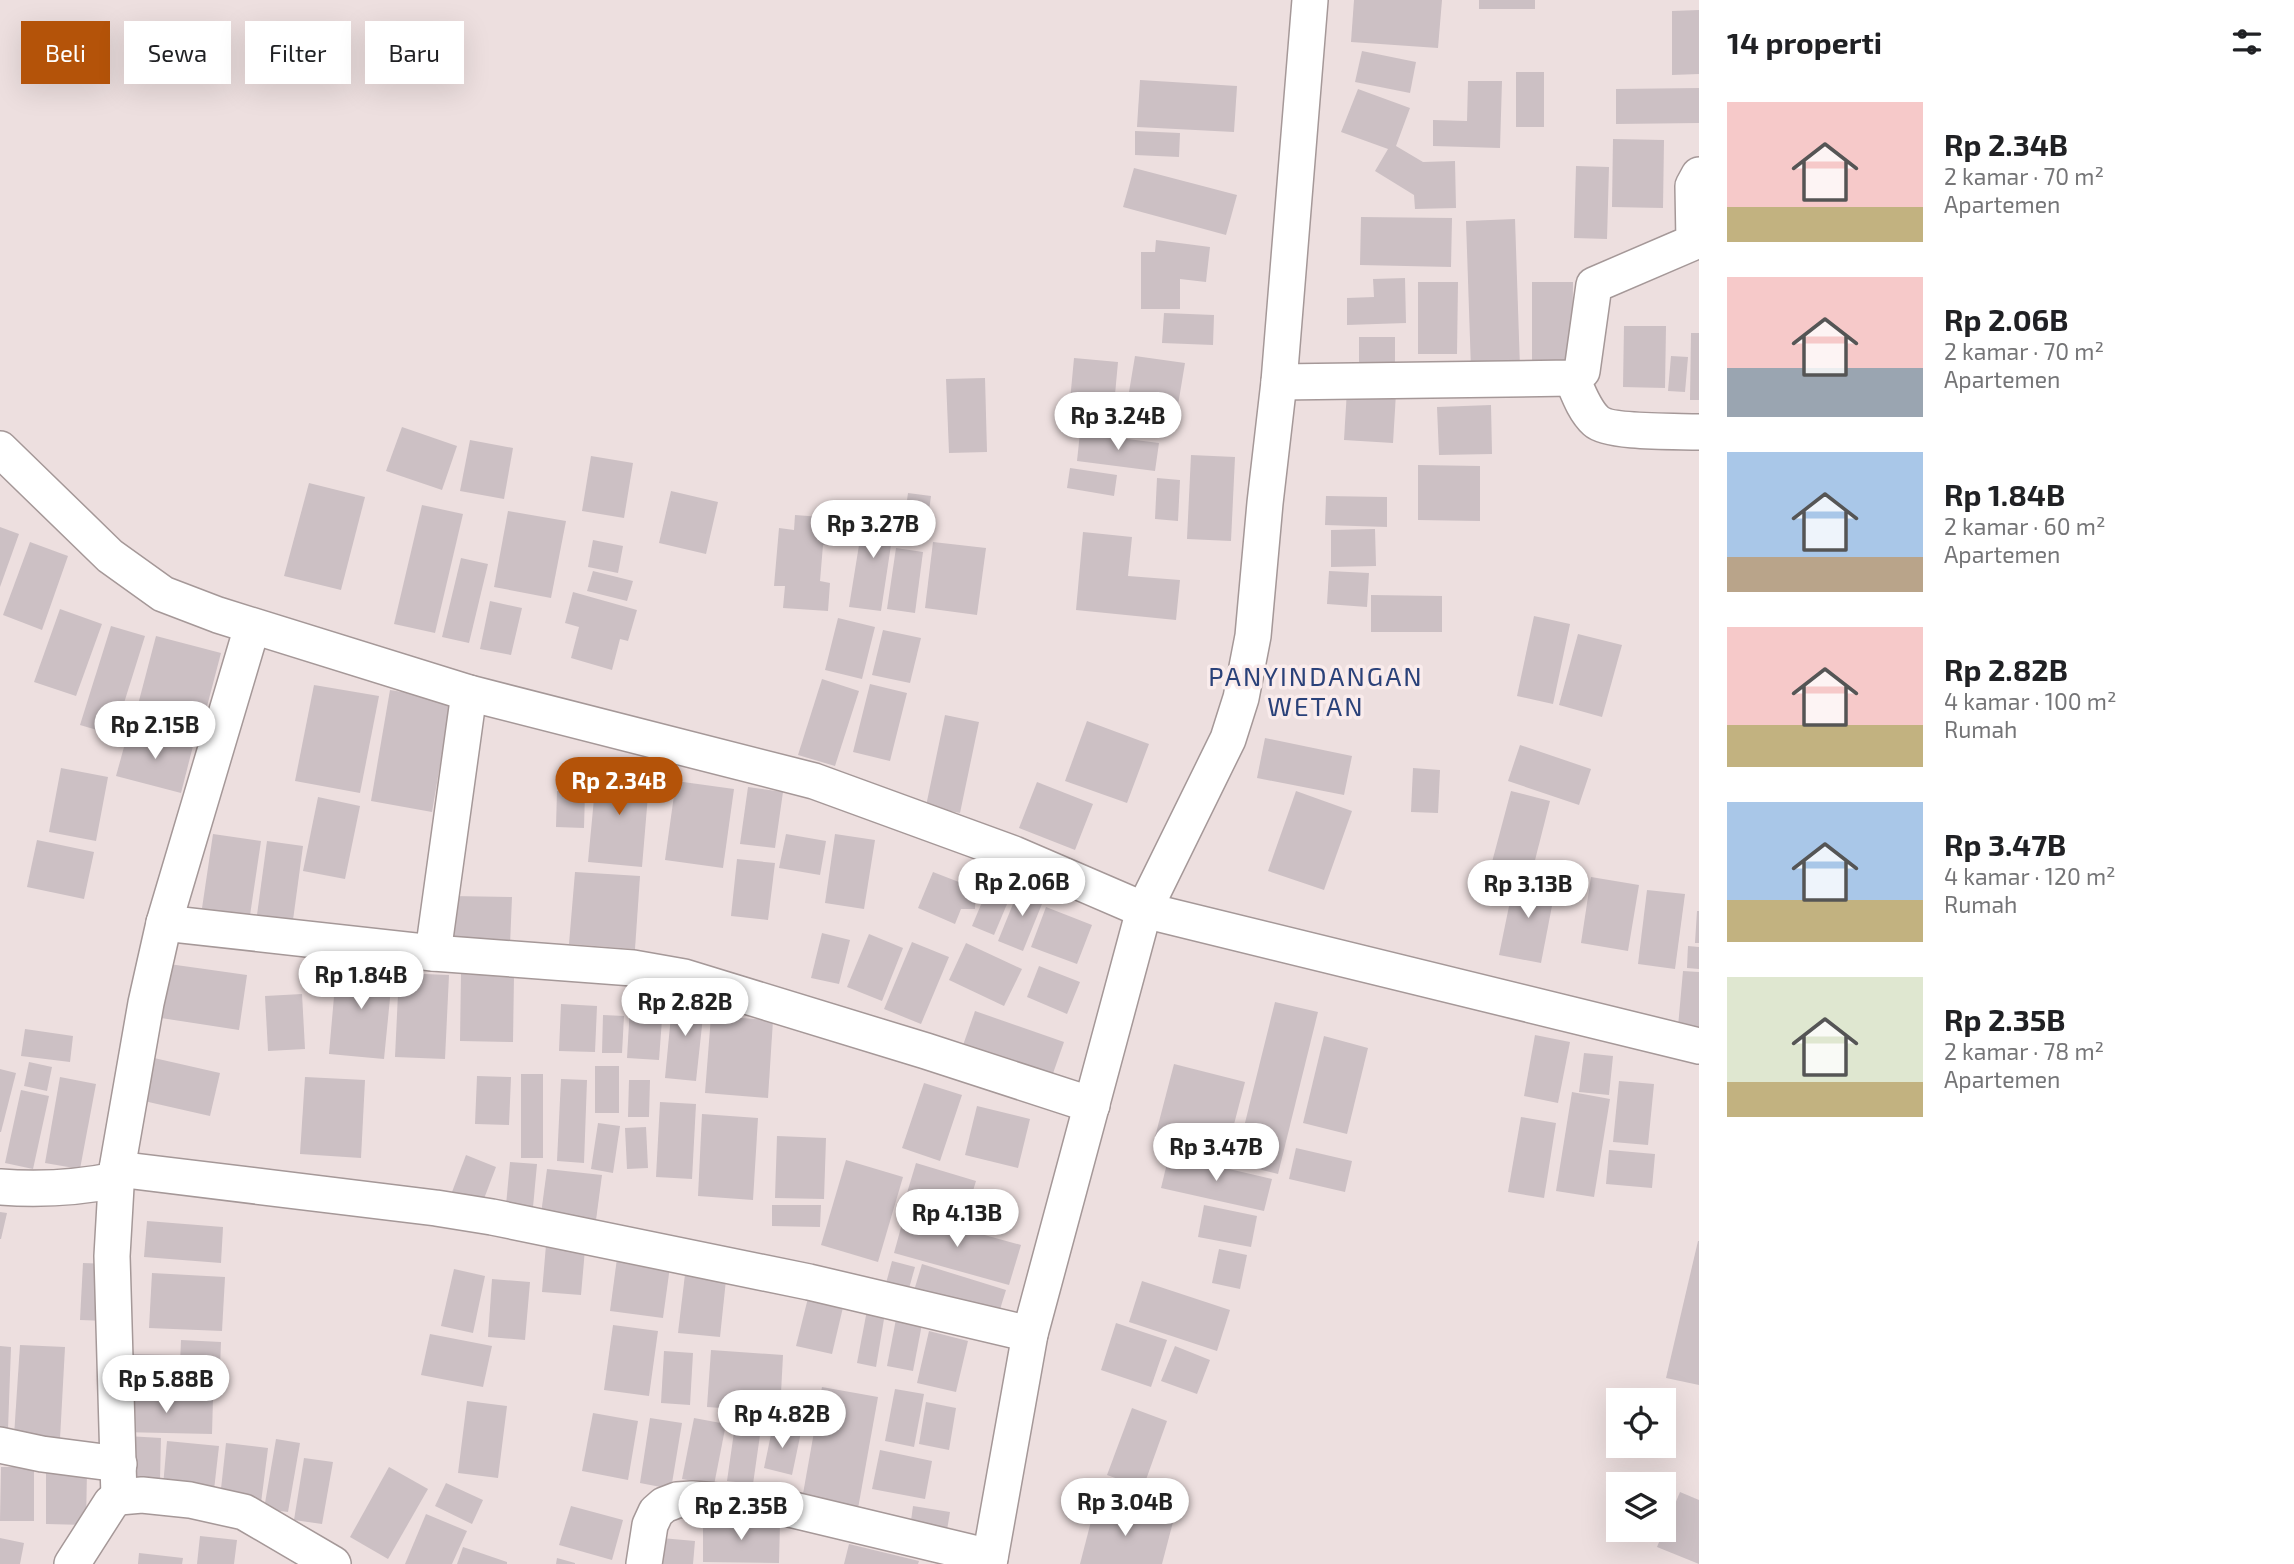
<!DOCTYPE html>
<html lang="id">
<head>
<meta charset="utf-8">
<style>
	:root { --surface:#fff; --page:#f6f6f6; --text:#202124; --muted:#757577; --accent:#b45309 }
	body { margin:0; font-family:"Exo 2",sans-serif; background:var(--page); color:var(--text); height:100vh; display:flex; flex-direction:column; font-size:26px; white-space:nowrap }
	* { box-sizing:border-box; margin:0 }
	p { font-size:23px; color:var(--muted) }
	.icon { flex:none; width:38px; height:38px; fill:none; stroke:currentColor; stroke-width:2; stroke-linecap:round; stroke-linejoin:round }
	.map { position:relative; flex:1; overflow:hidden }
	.sheet { display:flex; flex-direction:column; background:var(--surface); width:595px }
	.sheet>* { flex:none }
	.hud { position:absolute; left:21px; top:21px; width:665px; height:63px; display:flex; gap:14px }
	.buttons { position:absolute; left:1606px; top:1388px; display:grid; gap:14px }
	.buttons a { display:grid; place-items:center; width:70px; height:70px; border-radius:0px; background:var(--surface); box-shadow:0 7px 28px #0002; font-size:35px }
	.price { position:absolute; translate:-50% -60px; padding:0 16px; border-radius:24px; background:#fff; color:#222; font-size:23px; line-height:46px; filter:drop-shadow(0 2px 4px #0008) }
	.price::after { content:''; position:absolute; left:50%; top:42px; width:21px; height:16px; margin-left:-10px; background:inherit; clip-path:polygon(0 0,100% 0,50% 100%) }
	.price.current { background:var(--accent); color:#fff }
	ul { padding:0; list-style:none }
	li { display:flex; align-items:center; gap:21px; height:175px; padding:0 28px }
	li span { display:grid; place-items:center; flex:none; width:196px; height:140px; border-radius:0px; color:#555 }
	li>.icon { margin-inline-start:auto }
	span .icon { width:84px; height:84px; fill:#fffc; stroke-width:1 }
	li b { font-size:30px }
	h2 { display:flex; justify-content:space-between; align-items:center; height:84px; padding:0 28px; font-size:30px }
	.tag { padding:0 24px; border-radius:0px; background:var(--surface); box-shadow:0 7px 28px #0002; font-size:24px; line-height:63px }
	.tag.current { background:var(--accent); color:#fff }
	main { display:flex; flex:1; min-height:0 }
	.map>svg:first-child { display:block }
	.building { fill:#ccc0c4 }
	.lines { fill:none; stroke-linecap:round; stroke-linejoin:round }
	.minor-casing { stroke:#a59898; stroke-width:38 }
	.minor { stroke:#fff; stroke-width:35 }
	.labels { text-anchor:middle; stroke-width:7; stroke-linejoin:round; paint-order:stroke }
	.quarter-label { font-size:26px; letter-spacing:2px; fill:#2a4179; stroke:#faecec }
</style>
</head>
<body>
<main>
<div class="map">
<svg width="1699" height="1564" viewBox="0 0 1699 1564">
	<rect width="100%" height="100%" fill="#eddfdf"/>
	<g class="building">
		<polygon points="1354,0 1442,0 1438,48 1351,42"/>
		<rect x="1479" y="0" width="56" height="9"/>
		<polygon points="1699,10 1699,74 1672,75 1672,11"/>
		<polygon points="1362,51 1416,62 1410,93 1355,82"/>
		<rect x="1516" y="72" width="28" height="55"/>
		<polygon points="1140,80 1237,86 1234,132 1137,127"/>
		<polygon points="1468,81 1502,81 1500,148 1433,146 1433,120 1467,121"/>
		<polygon points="1699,88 1699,123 1616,124 1616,89"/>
		<polygon points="1358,89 1410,108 1396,146 1423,162 1455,161 1456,208 1415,209 1414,195 1375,171 1388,149 1341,132"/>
		<polygon points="1135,131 1180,133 1179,157 1135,155"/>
		<polygon points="1613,139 1664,140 1663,208 1612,207"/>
		<polygon points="1576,166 1609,167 1607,239 1574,238"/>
		<polygon points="1134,168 1237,195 1226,235 1123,207"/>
		<polygon points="1361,217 1452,218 1451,267 1360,265"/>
		<polygon points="1515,219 1520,368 1471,369 1466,221"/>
		<polygon points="1156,240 1210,247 1206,282 1180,279 1180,309 1141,309 1141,252 1155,252"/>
		<polygon points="1405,278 1406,323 1347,325 1347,298 1374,297 1373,279"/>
		<polygon points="1418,282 1458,282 1457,354 1418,354"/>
		<polygon points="1532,282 1573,282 1572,362 1532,362"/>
		<polygon points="1164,313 1214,315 1213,345 1162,343"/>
		<polygon points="1624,326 1666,326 1665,388 1623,387"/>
		<polygon points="1691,333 1699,333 1699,400 1690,400"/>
		<rect x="1359" y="337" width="36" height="40"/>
		<polygon points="1135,356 1185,363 1174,429 1124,422"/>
		<polygon points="1671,356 1688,357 1685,392 1668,391"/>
		<polygon points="1074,358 1118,362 1112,427 1068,422"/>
		<polygon points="985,378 987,452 949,453 946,379"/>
		<polygon points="1347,390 1396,393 1393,443 1344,440"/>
		<polygon points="1491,405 1492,454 1439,455 1437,407"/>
		<polygon points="402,427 457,446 442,490 386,471"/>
		<polygon points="1080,433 1159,443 1155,471 1077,461"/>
		<polygon points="470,440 513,448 504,499 460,491"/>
		<polygon points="1191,455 1235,457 1231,541 1187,539"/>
		<polygon points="591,456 633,463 624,518 582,511"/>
		<polygon points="1418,465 1480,466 1480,521 1418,520"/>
		<polygon points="1070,468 1117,475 1114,496 1067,488"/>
		<polygon points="1157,478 1180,480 1178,521 1155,519"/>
		<polygon points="309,483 365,497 341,590 284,576"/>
		<polygon points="671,491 718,502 706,554 659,543"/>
		<polygon points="908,493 931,496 925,540 902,537"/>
		<polygon points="1326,496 1387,497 1387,527 1325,525"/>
		<polygon points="422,505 463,514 435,633 394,624"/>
		<polygon points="865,508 896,512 881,611 849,607"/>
		<polygon points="508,511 566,521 551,598 494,587"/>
		<polygon points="795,515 848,519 846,546 823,545 820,581 830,583 828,611 783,608 785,586 774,586 779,528 794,530"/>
		<polygon points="0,527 19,534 0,587"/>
		<polygon points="1375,529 1376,566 1331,567 1331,530"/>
		<polygon points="1083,532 1132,537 1128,576 1180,580 1176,620 1076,610"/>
		<polygon points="593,540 623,546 618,573 588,567"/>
		<polygon points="30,542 68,556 42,630 3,615"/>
		<polygon points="933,542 986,548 977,615 925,608"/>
		<polygon points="896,548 923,552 915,613 887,609"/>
		<polygon points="461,558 488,564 469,643 442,637"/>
		<polygon points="593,571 633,581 627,601 587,591"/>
		<polygon points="1329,571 1369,573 1367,607 1327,604"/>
		<polygon points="573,592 637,610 628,641 620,639 612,670 571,658 579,627 565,623"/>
		<polygon points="1371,595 1442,596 1442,632 1371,632"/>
		<polygon points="490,601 522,608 511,655 480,649"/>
		<polygon points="60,609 102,624 76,696 34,682"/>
		<polygon points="1534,616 1570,624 1553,704 1517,696"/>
		<polygon points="838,618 875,627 862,679 825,670"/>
		<polygon points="111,626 145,636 114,735 80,725"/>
		<polygon points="883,630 921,638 910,683 872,675"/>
		<polygon points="1578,634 1622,645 1602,717 1559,705"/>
		<polygon points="156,636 221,653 200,733 135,716"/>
		<polygon points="822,679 859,691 835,766 798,755"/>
		<polygon points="870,684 907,693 890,761 853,752"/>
		<polygon points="314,685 379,696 360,793 295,781"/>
		<polygon points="390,690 451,700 432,812 371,801"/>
		<polygon points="945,715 979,722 960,813 926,806"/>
		<polygon points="1087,721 1149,744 1127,803 1065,781"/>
		<polygon points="129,729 193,746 181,793 116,776"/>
		<polygon points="1265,738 1352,756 1344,795 1257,778"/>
		<polygon points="1520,745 1591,769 1579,805 1508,781"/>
		<polygon points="597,767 650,771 642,867 588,862"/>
		<polygon points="61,768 108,777 96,841 49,832"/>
		<polygon points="1413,768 1440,770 1438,813 1411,812"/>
		<polygon points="676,781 734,789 723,868 665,860"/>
		<polygon points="1037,782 1093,804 1075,850 1019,828"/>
		<polygon points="748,787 783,792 775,848 740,844"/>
		<polygon points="557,791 585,792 584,828 556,827"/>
		<polygon points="1296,791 1352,811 1324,890 1268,871"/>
		<polygon points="1511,791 1550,801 1532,872 1492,862"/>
		<polygon points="318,797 360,806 345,879 303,871"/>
		<polygon points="213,834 261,841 249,922 201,915"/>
		<polygon points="786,834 826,841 820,875 779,868"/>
		<polygon points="835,834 875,840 864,909 825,903"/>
		<polygon points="37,840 94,852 84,899 27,887"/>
		<polygon points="267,841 303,846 293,920 257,915"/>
		<polygon points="737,859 775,863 768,920 731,916"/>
		<polygon points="575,872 640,876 635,949 569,944"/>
		<polygon points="933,872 964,884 976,884 975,909 961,909 955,924 918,908"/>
		<polygon points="993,876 1015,885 994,935 972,926"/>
		<polygon points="1515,877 1556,885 1541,963 1499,955"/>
		<polygon points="1591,877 1639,885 1628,951 1581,943"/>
		<polygon points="1021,884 1046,894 1023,951 998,941"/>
		<polygon points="1647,890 1685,894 1675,969 1638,964"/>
		<polygon points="452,896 512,897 510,945 450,943"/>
		<polygon points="1046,907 1092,925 1077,964 1031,947"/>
		<polygon points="1697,911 1699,911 1699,943 1695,943"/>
		<polygon points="822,933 850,940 839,984 811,978"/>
		<polygon points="869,934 903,948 882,1001 847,987"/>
		<polygon points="912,942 949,957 921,1024 884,1009"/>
		<polygon points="966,943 1022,969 1004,1006 949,980"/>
		<polygon points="1688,946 1699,947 1699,969 1687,968"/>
		<polygon points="337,962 393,968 384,1059 329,1054"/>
		<polygon points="169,964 247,975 239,1030 161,1018"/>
		<polygon points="1039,966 1080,982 1067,1014 1027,997"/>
		<polygon points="1683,971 1699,972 1699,1029 1678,1027"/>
		<polygon points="399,973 449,975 445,1059 395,1057"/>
		<polygon points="461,974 514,975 513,1042 460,1041"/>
		<polygon points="631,989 664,992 659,1060 627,1058"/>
		<polygon points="302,994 305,1049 268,1051 265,996"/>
		<polygon points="673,995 705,998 696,1081 665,1078"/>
		<polygon points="1275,1002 1318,1012 1278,1174 1235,1163"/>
		<polygon points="561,1004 597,1006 595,1052 559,1051"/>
		<polygon points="975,1011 1064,1042 1050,1082 961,1051"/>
		<polygon points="603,1015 624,1016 622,1053 602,1053"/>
		<polygon points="711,1016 773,1020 768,1098 705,1093"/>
		<polygon points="25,1029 73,1036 70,1062 21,1056"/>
		<polygon points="1535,1035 1570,1042 1558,1103 1524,1096"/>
		<polygon points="1324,1036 1368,1048 1347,1134 1303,1123"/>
		<polygon points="1584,1053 1613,1056 1609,1095 1579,1092"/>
		<polygon points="154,1058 220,1073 210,1116 144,1101"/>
		<polygon points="29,1062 52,1067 47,1091 24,1086"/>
		<polygon points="1174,1064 1245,1082 1226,1155 1155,1137"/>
		<rect x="595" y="1066" width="24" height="47"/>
		<polygon points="0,1069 16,1073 1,1132 0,1132"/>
		<rect x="521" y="1074" width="22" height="84"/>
		<polygon points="477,1076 511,1077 509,1125 475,1124"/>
		<polygon points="60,1077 96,1084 80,1169 45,1163"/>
		<polygon points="305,1077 365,1080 361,1158 300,1154"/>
		<polygon points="561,1079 587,1080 584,1163 557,1161"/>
		<polygon points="629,1080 650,1080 649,1117 628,1117"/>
		<polygon points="1619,1081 1654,1084 1648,1145 1613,1142"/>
		<polygon points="924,1083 962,1095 940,1161 902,1148"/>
		<polygon points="21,1090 49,1096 33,1169 5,1163"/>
		<polygon points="1572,1092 1610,1099 1594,1197 1556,1191"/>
		<polygon points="660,1102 696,1104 692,1179 656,1177"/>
		<polygon points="977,1106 1030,1119 1018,1168 965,1155"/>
		<polygon points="702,1114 758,1118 753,1200 698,1196"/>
		<polygon points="1521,1117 1556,1123 1544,1198 1508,1192"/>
		<polygon points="598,1123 620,1126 613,1173 591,1169"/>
		<polygon points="646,1127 648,1168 627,1169 625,1128"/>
		<polygon points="777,1136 826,1138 824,1199 775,1198"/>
		<polygon points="1296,1148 1352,1161 1345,1192 1289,1179"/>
		<polygon points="1609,1150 1655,1154 1652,1188 1606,1184"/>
		<polygon points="466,1155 496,1167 482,1204 452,1192"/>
		<polygon points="1169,1155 1272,1179 1264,1211 1161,1188"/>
		<polygon points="846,1160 903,1177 878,1262 821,1245"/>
		<polygon points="510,1162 537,1164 532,1218 505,1216"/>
		<polygon points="916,1163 976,1181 964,1220 904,1203"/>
		<polygon points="547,1169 602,1175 596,1220 541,1214"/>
		<polygon points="772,1205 821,1205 820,1227 772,1226"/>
		<polygon points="1204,1205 1257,1216 1251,1247 1198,1237"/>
		<polygon points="0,1212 7,1213 1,1239 0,1239"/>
		<polygon points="905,1213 1021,1245 1009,1285 894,1253"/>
		<polygon points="147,1221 223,1227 221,1263 144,1257"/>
		<polygon points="1698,1241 1699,1241 1699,1385 1666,1378"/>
		<polygon points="546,1245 585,1249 581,1295 542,1292"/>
		<polygon points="1219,1249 1247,1255 1240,1289 1212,1283"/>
		<polygon points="618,1251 671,1259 663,1318 610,1311"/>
		<polygon points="892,1261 915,1267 908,1292 885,1287"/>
		<polygon points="83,1263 109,1264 107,1321 80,1320"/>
		<polygon points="922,1264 1006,1290 997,1319 913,1294"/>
		<polygon points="686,1266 727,1270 720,1337 678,1333"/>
		<polygon points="454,1269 485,1276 473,1333 441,1326"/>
		<polygon points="152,1273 225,1277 222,1331 149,1328"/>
		<polygon points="492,1279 530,1282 525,1340 488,1337"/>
		<polygon points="1142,1281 1230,1310 1217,1351 1129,1322"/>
		<polygon points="809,1294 844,1303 832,1354 796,1346"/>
		<polygon points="867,1310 885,1313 876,1367 857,1363"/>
		<polygon points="897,1314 923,1319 913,1371 887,1366"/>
		<polygon points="1116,1323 1167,1340 1151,1387 1101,1370"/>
		<polygon points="613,1325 658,1331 649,1396 604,1390"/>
		<polygon points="929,1331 968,1341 956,1392 917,1383"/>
		<polygon points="430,1334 492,1346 483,1387 421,1375"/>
		<polygon points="181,1340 221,1342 219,1392 179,1390"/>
		<polygon points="20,1345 65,1347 60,1439 14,1436"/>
		<polygon points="0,1346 11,1347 8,1429 0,1429"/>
		<polygon points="1175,1346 1210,1360 1197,1394 1161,1381"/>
		<polygon points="711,1350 783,1355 780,1412 707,1407"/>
		<polygon points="664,1351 693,1353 690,1405 661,1403"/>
		<polygon points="130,1354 177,1355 177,1384 129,1384"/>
		<polygon points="822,1387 878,1397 857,1514 801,1505"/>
		<polygon points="895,1389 924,1394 914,1447 885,1441"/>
		<polygon points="121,1396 213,1398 212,1434 120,1432"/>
		<polygon points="467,1401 507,1406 498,1478 458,1473"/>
		<polygon points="926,1402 956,1408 949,1450 919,1444"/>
		<polygon points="1132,1408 1167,1421 1143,1488 1107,1475"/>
		<polygon points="593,1413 638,1421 628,1480 582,1471"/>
		<polygon points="650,1418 682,1423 671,1489 640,1483"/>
		<polygon points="694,1418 726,1424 714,1485 682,1479"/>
		<polygon points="735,1425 761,1428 753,1484 727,1481"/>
		<polygon points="773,1425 801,1432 792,1475 764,1468"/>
		<polygon points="127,1436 161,1438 160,1480 125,1478"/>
		<polygon points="276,1439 300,1443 288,1512 264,1509"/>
		<polygon points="167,1441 219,1446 214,1490 163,1486"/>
		<polygon points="226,1443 268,1448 261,1503 220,1498"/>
		<polygon points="880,1450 932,1461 925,1499 872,1489"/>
		<polygon points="304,1458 333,1462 322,1524 294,1520"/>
		<polygon points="1,1467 34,1467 34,1521 0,1521"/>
		<polygon points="389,1467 428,1489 388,1559 350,1537"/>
		<polygon points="46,1469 87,1469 86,1525 46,1524"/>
		<polygon points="446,1483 483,1500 472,1524 435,1506"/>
		<polygon points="1680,1492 1699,1500 1699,1564 1657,1547"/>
		<polygon points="1096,1502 1173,1522 1162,1564 1080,1564"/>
		<polygon points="571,1506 623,1520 612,1560 559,1545"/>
		<polygon points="913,1506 950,1512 945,1542 909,1536"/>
		<polygon points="426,1514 467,1531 452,1564 405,1564"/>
		<polygon points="703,1521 780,1523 779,1563 703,1562"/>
		<polygon points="200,1536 237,1540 234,1564 197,1564"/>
		<polygon points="650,1537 695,1541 693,1564 647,1564"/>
		<polygon points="0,1538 24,1543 20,1564 0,1564"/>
		<polygon points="849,1544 919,1561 918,1564 844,1564"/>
		<polygon points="463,1547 507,1562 507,1564 457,1564"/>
		<polygon points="139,1553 183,1558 182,1564 138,1564"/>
		<polygon points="557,1558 575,1563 575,1564 556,1564"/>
	</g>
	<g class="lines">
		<defs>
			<g id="minor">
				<path d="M 1572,378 C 1578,392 1584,410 1596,421 C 1609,433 1678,431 1699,432"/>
				<polyline points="1279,382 1572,378 1582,371 1594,285 1694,242 1693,186 1699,175"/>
				<polyline points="0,449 110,556 163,594 218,615 469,693 814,781 1014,854 1144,910 1699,1046"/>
				<polyline points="164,923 433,953 633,968 684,977 926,1051 1092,1105"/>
				<polyline points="433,953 469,693"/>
				<polyline points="117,1169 436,1208 492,1217 809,1282 1030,1334"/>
				<path d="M 0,1187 C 40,1190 77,1188 116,1180"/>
				<polyline points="0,1445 42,1454 119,1464"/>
				<polyline points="119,1497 112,1256 117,1169 146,1003 164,923 252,627"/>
				<polyline points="72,1564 111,1503 119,1497 142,1495 190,1500 244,1512 333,1564"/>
				<polyline points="644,1564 650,1525 656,1512 664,1505 677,1500 692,1499 777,1506 990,1557"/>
				<polyline points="989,1564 1030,1334 1144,910 1228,739 1241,698 1253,636 1265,503 1279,382 1310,0"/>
			</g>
		</defs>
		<use href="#minor" class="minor-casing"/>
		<use href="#minor" class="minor"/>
	</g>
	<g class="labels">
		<g class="quarter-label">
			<text x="1316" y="686">PANYINDANGAN<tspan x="1316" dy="30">WETAN</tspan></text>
		</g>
	</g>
</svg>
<div class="buttons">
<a><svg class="icon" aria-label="locate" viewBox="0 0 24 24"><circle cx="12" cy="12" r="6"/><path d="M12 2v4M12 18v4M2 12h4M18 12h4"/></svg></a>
<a><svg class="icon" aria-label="layers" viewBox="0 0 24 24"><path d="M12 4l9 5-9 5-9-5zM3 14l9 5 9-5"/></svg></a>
</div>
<b class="price" style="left:1118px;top:452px">Rp 3.24B</b>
<b class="price" style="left:873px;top:560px">Rp 3.27B</b>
<b class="price" style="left:155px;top:761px">Rp 2.15B</b>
<b class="price current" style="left:619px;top:817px">Rp 2.34B</b>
<b class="price" style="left:1022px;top:918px">Rp 2.06B</b>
<b class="price" style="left:1528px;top:920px">Rp 3.13B</b>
<b class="price" style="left:361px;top:1011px">Rp 1.84B</b>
<b class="price" style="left:685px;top:1038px">Rp 2.82B</b>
<b class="price" style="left:1216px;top:1183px">Rp 3.47B</b>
<b class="price" style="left:957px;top:1249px">Rp 4.13B</b>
<b class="price" style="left:166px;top:1415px">Rp 5.88B</b>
<b class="price" style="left:782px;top:1450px">Rp 4.82B</b>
<b class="price" style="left:1125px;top:1538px">Rp 3.04B</b>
<b class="price" style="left:741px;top:1542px">Rp 2.35B</b>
<div class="hud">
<a class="tag current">Beli</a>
<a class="tag">Sewa</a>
<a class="tag">Filter</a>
<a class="tag">Baru</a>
</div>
</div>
<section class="sheet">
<h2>14 properti<svg class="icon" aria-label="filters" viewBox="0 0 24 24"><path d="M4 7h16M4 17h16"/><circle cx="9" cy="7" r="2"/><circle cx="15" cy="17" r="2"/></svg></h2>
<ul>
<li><span style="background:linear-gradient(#f6c9c9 75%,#c2b280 0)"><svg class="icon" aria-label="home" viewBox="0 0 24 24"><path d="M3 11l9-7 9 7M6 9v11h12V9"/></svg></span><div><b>Rp 2.34B</b><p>2 kamar · 70 m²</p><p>Apartemen</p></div></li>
<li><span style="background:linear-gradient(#f6c9c9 65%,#9aa5b1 0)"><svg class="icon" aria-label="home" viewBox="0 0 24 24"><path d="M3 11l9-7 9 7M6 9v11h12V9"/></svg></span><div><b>Rp 2.06B</b><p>2 kamar · 70 m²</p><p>Apartemen</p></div></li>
<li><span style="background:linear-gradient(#a9c7e8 75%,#b9a48a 0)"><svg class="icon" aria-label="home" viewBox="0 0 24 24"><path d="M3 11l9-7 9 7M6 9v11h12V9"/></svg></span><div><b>Rp 1.84B</b><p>2 kamar · 60 m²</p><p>Apartemen</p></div></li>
<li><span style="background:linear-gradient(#f6c9c9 70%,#c2b280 0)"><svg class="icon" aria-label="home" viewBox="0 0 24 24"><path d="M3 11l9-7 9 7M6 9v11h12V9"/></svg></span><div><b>Rp 2.82B</b><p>4 kamar · 100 m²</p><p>Rumah</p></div></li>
<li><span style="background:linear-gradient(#a9c7e8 70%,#c2b280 0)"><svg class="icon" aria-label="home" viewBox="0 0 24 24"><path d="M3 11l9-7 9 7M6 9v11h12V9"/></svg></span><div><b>Rp 3.47B</b><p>4 kamar · 120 m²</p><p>Rumah</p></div></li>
<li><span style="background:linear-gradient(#dfe7d0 75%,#c2b280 0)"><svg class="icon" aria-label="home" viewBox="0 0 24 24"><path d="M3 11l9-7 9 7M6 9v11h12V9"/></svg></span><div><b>Rp 2.35B</b><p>2 kamar · 78 m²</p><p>Apartemen</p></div></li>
</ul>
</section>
</main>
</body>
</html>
